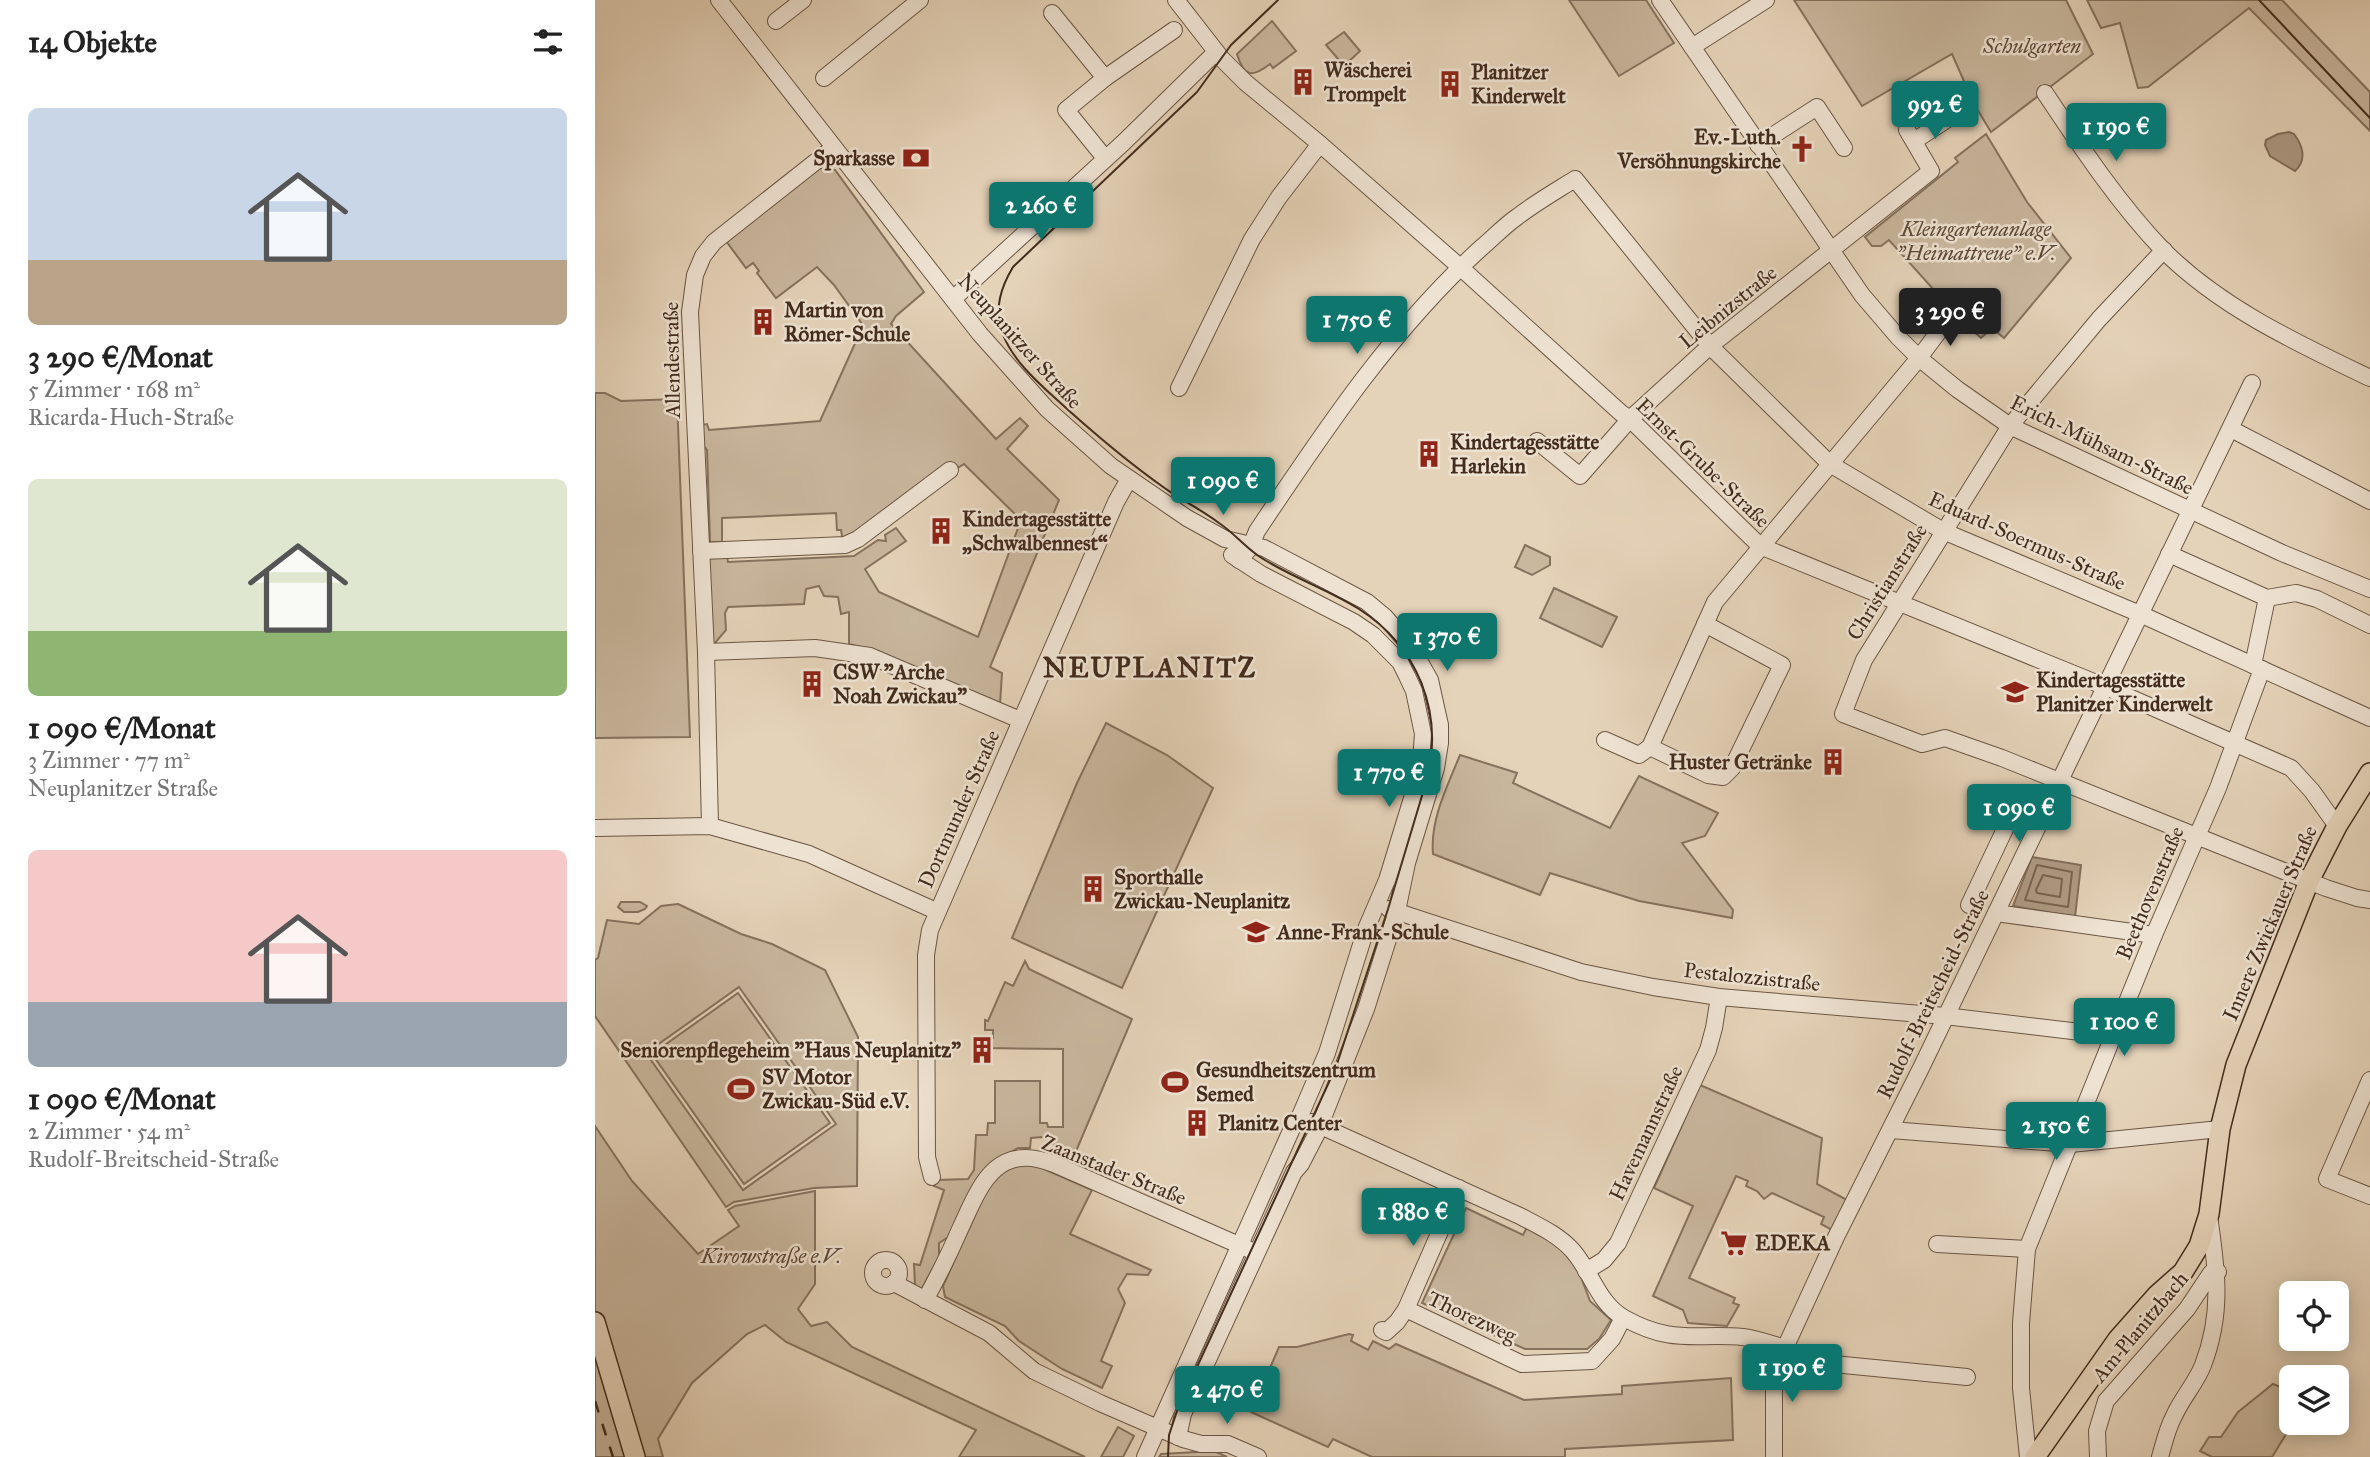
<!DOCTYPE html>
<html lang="de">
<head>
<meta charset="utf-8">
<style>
	:root { --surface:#fff; --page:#f6f6f6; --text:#222; --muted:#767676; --accent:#0f766e }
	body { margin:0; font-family:"IM FELL Great Primer",serif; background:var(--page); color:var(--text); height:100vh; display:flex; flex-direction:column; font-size:26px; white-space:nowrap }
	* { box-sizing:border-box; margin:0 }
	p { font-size:23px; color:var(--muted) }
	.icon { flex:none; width:38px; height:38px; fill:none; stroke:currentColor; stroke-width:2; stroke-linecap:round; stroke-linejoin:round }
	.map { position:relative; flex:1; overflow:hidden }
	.panel { display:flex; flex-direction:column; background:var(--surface); width:595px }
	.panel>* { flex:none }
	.fabs { position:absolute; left:1684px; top:1281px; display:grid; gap:14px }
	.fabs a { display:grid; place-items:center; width:70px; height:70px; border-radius:10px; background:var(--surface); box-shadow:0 4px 18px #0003; font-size:35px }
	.price { position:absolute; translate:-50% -60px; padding:0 16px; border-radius:7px; background:var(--accent); color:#fff; font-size:23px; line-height:46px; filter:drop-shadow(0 2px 4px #0008) }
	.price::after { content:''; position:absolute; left:50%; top:42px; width:21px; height:16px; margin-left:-10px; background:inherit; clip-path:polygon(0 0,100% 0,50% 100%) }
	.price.on { background:#222; color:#fff }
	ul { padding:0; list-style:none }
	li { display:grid; align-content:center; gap:14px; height:371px; padding:0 28px }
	li span { display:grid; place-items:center; height:217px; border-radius:10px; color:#555 }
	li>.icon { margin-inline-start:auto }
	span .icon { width:126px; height:126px; fill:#fffc; stroke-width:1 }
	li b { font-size:30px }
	h2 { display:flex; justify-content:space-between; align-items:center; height:84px; padding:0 28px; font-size:30px }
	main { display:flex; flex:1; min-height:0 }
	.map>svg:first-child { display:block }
	.green { fill:#c9b79e; stroke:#86725e; stroke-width:2; fill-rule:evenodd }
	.water { fill:#ae9a84; stroke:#836e5b; stroke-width:2 }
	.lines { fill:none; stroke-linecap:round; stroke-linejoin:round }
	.shore { stroke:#786350; stroke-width:2 }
	.minor-casing { stroke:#6c5644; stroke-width:18 }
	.major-casing { stroke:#432c1d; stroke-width:22 }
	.minor { stroke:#eee2d2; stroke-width:16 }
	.major { stroke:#e5d3b9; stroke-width:19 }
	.tram { stroke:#432c1d; stroke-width:2 }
	.rail { stroke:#432c1d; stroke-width:2.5; stroke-dasharray:12 12; stroke-linecap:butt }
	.labels { text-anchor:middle; stroke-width:5; stroke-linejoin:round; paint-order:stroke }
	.park-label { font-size:21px; font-style:italic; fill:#5e4837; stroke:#eee2d2 }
	.poi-label { font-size:21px; font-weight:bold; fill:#432c1d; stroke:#eee2d2; text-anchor:start }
	.street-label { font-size:21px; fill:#432c1d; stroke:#eee2d2 }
	.district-label { font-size:28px; font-weight:bold; letter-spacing:2px; fill:#432c1d; stroke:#eee2d2 }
</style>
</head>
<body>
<main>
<section class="panel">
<h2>14 Objekte<svg class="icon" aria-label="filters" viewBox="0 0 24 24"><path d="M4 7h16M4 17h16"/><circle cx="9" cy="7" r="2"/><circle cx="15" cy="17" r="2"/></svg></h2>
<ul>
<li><span style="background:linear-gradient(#c9d6e8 70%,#b9a48a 0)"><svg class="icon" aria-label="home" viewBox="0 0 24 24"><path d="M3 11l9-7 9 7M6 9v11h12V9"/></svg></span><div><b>3 290 €/Monat</b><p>5 Zimmer · 168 m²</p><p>Ricarda-Huch-Straße</p></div></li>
<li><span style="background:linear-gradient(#dfe7d0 70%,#8fb573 0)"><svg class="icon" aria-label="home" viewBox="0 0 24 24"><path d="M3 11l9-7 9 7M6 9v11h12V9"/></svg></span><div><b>1 090 €/Monat</b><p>3 Zimmer · 77 m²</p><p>Neuplanitzer Straße</p></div></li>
<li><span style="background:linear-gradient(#f6c9c9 70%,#9aa5b1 0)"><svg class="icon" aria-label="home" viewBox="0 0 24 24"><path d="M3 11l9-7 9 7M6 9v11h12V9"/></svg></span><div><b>1 090 €/Monat</b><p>2 Zimmer · 54 m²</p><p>Rudolf-Breitscheid-Straße</p></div></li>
</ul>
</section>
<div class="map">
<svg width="1775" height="1457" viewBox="0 0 1775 1457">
	<rect width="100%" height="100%" fill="#e5d3b9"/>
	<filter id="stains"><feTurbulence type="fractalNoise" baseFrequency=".00286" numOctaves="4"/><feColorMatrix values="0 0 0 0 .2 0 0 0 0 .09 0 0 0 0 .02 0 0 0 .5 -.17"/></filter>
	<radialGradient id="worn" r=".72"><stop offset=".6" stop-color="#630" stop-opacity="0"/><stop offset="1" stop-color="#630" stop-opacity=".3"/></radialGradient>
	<g class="green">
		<polygon points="974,0 1051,0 1079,43 1024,76"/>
		<polygon points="1199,0 1471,0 1498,54 1396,132 1379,104 1357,54 1267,106"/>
		<polygon points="1492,0 1687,0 1775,92 1775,131 1654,8 1553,87 1543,88 1525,23 1506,28"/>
		<path d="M 677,21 L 701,51 L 678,68 L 675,64 C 657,78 649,77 642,54 Z"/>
		<polygon points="749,32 765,51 749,66 731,45"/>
		<polygon points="1391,134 1432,202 1476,258 1409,338 1397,328 1386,338 1366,320 1294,240 1286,246 1277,246 1270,237 1363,162 1360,158"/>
		<polygon points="225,168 240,170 329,292 301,316 296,324 401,439 425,418 433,426 412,449 464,500 395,667 407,673 405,704 269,648 254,644 254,612 246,614 243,597 229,596 224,586 211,589 209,604 133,607 130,613 131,630 120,643 114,643 113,557 132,556 133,562 259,556 283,540 291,541 290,535 301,528 311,541 270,569 284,592 383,637 426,520 369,464 248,542 246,530 242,530 241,513 127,518 127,542 115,542 112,450 106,443 105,425 112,424 114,430 225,421 267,328 267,324 239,285 222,267 181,298 162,273 164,271 158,263 151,268 131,241"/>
		<polygon points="0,393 10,393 26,401 82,399 95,737 0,738"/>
		<polygon points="930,545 955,557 955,565 937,575 920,567"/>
		<polygon points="959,588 1022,617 1007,647 945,618"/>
		<polygon points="511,723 572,755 618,788 527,988 417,938 482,783"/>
		<path d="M 865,755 L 922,773 L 918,783 L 1015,828 L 1044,776 L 1123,813 L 1110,836 L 1087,843 L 1138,910 L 1137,918 L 1044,901 L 955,873 L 945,895 L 838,854 C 835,820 852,787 865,755 Z"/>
		<polygon points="26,902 45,902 52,906 50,909 43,912 29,912 23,907"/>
		<path d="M 83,904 L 146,934 L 177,944 L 230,970 L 263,1037 L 262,1186 L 219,1188 L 139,1202 L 131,1207 L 0,1016 L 0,960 L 3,958 L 12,920 L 44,924 L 66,906 ZM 144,987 L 241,1124 L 148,1190 L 51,1053 Z"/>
		<polygon points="430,961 434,969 537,1019 479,1156 447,1137 436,1138 435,1148 423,1148 395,1164 355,1236 344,1243 344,1257 325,1292 320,1285 319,1264 325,1265 349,1190 339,1186 342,1180 373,1179 379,1170 381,1135 392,1135 393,1123 400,1123 400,1081 445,1081 445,1123 452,1123 453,1127 468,1127 468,1049 390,1048 390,1039 398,1038 398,1030 390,1030 390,1020 393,1021 410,982 418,986"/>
		<polygon points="143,993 235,1123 149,1184 57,1054"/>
		<polygon points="1105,1085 1227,1138 1222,1184 1252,1200 1237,1230 1226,1224 1229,1217 1177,1193 1169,1199 1162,1191 1151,1186 1153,1181 1141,1176 1094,1278 1140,1298 1138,1303 1144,1305 1132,1326 1093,1323 1088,1310 1058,1296 1098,1206 1059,1188"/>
		<polygon points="0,1126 37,1181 103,1254 144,1226 133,1210 140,1206 220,1191 220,1284 203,1309 216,1326 232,1322 257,1347 490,1457 364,1457 381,1430 191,1342 170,1325 152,1334 97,1383 63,1439 68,1457 0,1457"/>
		<polygon points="425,1165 440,1165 497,1190 475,1234 556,1270 553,1275 532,1274 523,1289 530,1303 506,1361 517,1366 507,1388 467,1369 424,1341 410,1326 350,1297 348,1286 396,1180 410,1170"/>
		<polygon points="871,1208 928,1235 933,1225 961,1242 974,1256 984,1272 995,1301 1016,1320 1004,1339 992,1349 930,1349 827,1303"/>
		<polygon points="754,1334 758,1335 756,1341 773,1350 778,1341 794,1349 801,1344 929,1400 1027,1394 1027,1386 1136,1378 1138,1440 970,1449 970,1457 777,1457 738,1439 733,1447 656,1412 684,1347 702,1347"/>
		<polygon points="1678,1384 1696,1391 1696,1423 1698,1423 1677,1457 1617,1457 1605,1451 1614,1437 1626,1437 1643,1412"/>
		<polygon points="523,1427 539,1436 528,1457 506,1457"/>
		<polygon points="619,1451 632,1457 564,1457 566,1454"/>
	</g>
	<g class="water">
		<path d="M 1694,132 L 1699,134 C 1708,146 1712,160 1700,171 L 1675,156 L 1670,145 L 1671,140 L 1683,134 Z"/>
		<polygon points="1437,857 1486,865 1480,917 1418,906"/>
	</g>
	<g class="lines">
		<g class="shore">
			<polygon points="1442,865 1477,872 1473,907 1430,900"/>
			<polygon points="1448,875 1467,879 1465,897 1442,893 1441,890"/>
		</g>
		<defs>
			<g id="minor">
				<polyline points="124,0 385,334 452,409 516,466 592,518 630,539 669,548 772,602 790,617 817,648 835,680 845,725 845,743 841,768 812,863 802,911 771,1009 722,1133 706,1164 699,1172 588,1414 583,1437"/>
				<polyline points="581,0 627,59 650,82 725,144 865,267 1026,413 1035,419 1165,546 1511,687 1696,768 1717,791 1742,826"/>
				<polyline points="1065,0 1267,295 1303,337 1324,358 1362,389 1415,426 1687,553 1775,589"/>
				<polyline points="457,13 510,78"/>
				<polyline points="181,21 208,0"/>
				<polyline points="1097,47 1171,0"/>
				<polyline points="229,78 325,0"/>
				<path d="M 1450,93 C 1486,147 1523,203 1568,250 C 1626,308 1702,343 1775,378"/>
				<polyline points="1319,141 1374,105"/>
				<polyline points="1163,145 1222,107 1249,148"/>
				<polyline points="510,158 471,110 510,78 579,30"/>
				<polyline points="1569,250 1504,319 1415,426 1269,660 1248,714 1327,744 1350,738 1407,758 1731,888 1762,898 1775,900"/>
				<polyline points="358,299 528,143 621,52"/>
				<polyline points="584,388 657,239 684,197 725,144"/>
				<polyline points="1636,429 1775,501"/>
				<polyline points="942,441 985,476 1035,419 1115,346 1336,171 1312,130"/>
				<polyline points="106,551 250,545 263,539 355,470"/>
				<polyline points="1574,554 1672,598 1701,593 1722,599 1775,625"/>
				<path d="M 644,560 L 655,548 L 662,531 C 729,431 796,330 886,248 C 898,238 909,226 922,217 C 940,203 961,191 980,179 L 1115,346 L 1235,464 L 1348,531 L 1545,614 L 1775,718"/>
				<polyline points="111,652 220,648 275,656 425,720"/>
				<polyline points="1658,665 1672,598"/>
				<polyline points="1010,740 1044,755 1055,747 1120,602 1324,358 1356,315"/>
				<polyline points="1055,747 1113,775 1128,777 1137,768 1187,665 1110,624"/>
				<polyline points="115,826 111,652 95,312 100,275 108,256 119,242 238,148"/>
				<polyline points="0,828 115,826 214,854 341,911"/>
				<polyline points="1374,905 1419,810 1424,798 1420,796"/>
				<polyline points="794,909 986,972 1058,987 1124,997 1350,1016 1519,1036"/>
				<polyline points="1401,913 1559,935"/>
				<polyline points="1775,1080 1732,1179 1775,1196"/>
				<path d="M 717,1122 L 925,1216 C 944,1226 964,1235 978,1251 C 997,1273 1003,1303 1029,1318 C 1078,1345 1099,1333 1148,1337 C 1163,1339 1176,1344 1190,1348"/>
				<polyline points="1296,1130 1475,1144 1625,1129"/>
				<polyline points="337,1177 332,1157 331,955 335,930 521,502 534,479"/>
				<polyline points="1342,1244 1432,1249"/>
				<circle cx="291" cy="1273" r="13"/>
				<polyline points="991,1271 1009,1260 1023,1243 1113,1050 1119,1028 1124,997"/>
				<polyline points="299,1283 394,1333 439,1371 505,1403 588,1439 606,1444 633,1444 663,1457"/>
				<path d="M 330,1300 C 343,1277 355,1252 366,1227 C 386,1183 402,1142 459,1164 L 653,1249"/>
				<polyline points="811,1309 927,1364 997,1361 1017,1339 1028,1318"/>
				<polyline points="787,1330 791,1332 802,1322 811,1309 864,1188"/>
				<polyline points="1187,1359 1372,1377"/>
				<polyline points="550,1457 699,1124 705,1116 732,1053 771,929 792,880 818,795 826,761 828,734 819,691 812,676 805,662 778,635 759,622 666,574 637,555"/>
				<polyline points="1179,1457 1179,1386 1190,1348 1241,1237 1326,1068 1657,383"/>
				<polyline points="1433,1457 1426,1388 1426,1323 1432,1249 1559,935 1623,788 1667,669"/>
				<polyline points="1503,1457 1502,1431 1511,1401 1592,1309 1616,1273 1623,1272"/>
				<path d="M 1565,1457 C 1569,1443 1572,1429 1579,1416 C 1587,1398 1601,1383 1608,1365 C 1628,1313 1622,1270 1614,1216"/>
			</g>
			<g id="major">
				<polyline points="0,1322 40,1457"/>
				<polyline points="1440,1457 1523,1339 1562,1295 1588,1272 1604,1246 1614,1214 1625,1129 1641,1065 1714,881 1742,826 1775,773"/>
			</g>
		</defs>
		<use href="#minor" class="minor-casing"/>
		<use href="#major" class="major-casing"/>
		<use href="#minor" class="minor"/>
		<use href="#major" class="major"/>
		<g class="tram">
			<polyline points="1664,0 1775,118"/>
			<path d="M 573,1457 L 574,1435 L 583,1408 L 741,1067 L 793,909 L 832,779 C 849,711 822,646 764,609 C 732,589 696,577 665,557 C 650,547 639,533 624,523 C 607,510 588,501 571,489 C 531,461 495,430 460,398 C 440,380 416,358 407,332 C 399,308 406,287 418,267 L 602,92 L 636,45 L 683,0"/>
		</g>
		<polyline class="rail" points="0,1401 18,1457"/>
	</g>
	<defs>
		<symbol id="building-bare" viewBox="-9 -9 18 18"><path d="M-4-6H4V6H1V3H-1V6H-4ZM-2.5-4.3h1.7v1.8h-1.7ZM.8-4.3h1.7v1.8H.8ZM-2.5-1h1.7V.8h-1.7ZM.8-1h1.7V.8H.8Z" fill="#8f2418" stroke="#eee2d2" stroke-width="2.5" paint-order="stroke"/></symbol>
		<symbol id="church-bare" viewBox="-9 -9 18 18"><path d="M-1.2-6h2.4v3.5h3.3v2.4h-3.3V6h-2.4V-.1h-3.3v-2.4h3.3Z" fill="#8f2418" stroke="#eee2d2" stroke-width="2.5" paint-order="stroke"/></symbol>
		<symbol id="bank-bare" viewBox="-9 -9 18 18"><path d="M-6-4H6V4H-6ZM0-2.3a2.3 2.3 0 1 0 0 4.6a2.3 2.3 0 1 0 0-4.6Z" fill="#8f2418" stroke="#eee2d2" stroke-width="2.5" paint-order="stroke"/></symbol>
		<symbol id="school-bare" viewBox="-9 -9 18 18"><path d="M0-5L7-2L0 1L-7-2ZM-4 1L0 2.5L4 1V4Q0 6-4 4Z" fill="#8f2418" stroke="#eee2d2" stroke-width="2.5" paint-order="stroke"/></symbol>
		<symbol id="stadium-bare" viewBox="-9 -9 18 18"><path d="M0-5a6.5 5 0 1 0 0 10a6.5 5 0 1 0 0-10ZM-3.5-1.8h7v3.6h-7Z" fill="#8f2418" stroke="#eee2d2" stroke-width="2.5" paint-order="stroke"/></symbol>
		<symbol id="supermarket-bare" viewBox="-9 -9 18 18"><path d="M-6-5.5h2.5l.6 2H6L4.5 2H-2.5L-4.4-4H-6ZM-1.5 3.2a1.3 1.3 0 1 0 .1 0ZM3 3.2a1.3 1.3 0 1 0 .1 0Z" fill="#8f2418" stroke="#eee2d2" stroke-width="2.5" paint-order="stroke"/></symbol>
	</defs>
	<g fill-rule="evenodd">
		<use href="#building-bare" x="689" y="63" width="38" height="38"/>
		<use href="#building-bare" x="836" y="65" width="38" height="38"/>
		<use href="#church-bare" x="1188" y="130" width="38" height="38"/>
		<use href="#bank-bare" x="302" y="139" width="38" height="38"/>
		<use href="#building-bare" x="149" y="303" width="38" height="38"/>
		<use href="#building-bare" x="815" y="435" width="38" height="38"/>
		<use href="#building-bare" x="327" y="512" width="38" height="38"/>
		<use href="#building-bare" x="198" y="665" width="38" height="38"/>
		<use href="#school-bare" x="1401" y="673" width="38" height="38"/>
		<use href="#building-bare" x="1219" y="743" width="38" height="38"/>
		<use href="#building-bare" x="479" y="870" width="38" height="38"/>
		<use href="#school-bare" x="642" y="913" width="38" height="38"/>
		<use href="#building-bare" x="368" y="1031" width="38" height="38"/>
		<use href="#stadium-bare" x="561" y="1063" width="38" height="38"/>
		<use href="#stadium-bare" x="127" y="1070" width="38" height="38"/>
		<use href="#building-bare" x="583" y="1104" width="38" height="38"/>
		<use href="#supermarket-bare" x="1120" y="1224" width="38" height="38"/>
	</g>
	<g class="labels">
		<g class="park-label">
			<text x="1437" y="53">Schulgarten</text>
			<text x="1381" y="236">Kleingartenanlage<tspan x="1381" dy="24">"Heimattreue" e.V.</tspan></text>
			<text x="176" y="1263">Kirowstraße e.V.</text>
		</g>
		<g class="poi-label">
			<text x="729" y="77">Wäscherei<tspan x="729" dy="24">Trompelt</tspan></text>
			<text x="876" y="79">Planitzer<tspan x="876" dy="24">Kinderwelt</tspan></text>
			<text x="1186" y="144" text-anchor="end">Ev.-Luth.<tspan x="1186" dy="24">Versöhnungskirche</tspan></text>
			<text x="300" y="165" text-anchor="end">Sparkasse</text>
			<text x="189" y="317">Martin von<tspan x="189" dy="24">Römer-Schule</tspan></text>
			<text x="855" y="449">Kindertagesstätte<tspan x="855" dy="24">Harlekin</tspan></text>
			<text x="367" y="526">Kindertagesstätte<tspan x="367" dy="24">„Schwalbennest“</tspan></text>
			<text x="238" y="679">CSW "Arche<tspan x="238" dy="24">Noah Zwickau"</tspan></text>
			<text x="1441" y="687">Kindertagesstätte<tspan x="1441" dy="24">Planitzer Kinderwelt</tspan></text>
			<text x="1217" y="769" text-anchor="end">Huster Getränke</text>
			<text x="519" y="884">Sporthalle<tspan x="519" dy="24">Zwickau-Neuplanitz</tspan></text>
			<text x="682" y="939">Anne-Frank-Schule</text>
			<text x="366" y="1057" text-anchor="end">Seniorenpflegeheim "Haus Neuplanitz"</text>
			<text x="601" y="1077">Gesundheitszentrum<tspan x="601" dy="24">Semed</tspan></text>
			<text x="167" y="1084">SV Motor<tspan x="167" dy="24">Zwickau-Süd e.V.</tspan></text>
			<text x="623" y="1130">Planitz Center</text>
			<text x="1160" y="1250">EDEKA</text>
		</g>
		<g class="street-label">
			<text transform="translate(1133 307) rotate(-39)" y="7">Leibnizstraße</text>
			<text transform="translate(425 341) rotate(48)" y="7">Neuplanitzer Straße</text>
			<text transform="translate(77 360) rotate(-91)" y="7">Allendestraße</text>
			<text transform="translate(1507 445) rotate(26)" y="7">Erich-Mühsam-Straße</text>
			<text transform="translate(1108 463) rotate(44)" y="7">Ernst-Grube-Straße</text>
			<text transform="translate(1432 541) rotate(24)" y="7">Eduard-Soermus-Straße</text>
			<text transform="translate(1292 582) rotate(-58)" y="7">Christianstraße</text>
			<text transform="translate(364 809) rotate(-66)" y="7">Dortmunder Straße</text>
			<text transform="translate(1555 893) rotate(-67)" y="7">Beethovenstraße</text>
			<text transform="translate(1675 923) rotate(-67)" y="7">Innere Zwickauer Straße</text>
			<text transform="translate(1157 977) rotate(6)" y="7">Pestalozzistraße</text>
			<text transform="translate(1338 994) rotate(-64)" y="7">Rudolf-Breitscheid-Straße</text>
			<text transform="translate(1051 1133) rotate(-65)" y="7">Havemannstraße</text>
			<text transform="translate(519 1170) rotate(22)" y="7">Zaanstader Straße</text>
			<text transform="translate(877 1317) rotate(25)" y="7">Thorezweg</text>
			<text transform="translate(1545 1327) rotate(-50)" y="7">Am Planitzbach</text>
		</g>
		<g class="district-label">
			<text x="555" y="677">NEUPLANITZ</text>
		</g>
	</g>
	<rect width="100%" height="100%" filter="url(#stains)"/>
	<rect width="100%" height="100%" fill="url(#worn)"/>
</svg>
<div class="fabs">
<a><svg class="icon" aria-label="locate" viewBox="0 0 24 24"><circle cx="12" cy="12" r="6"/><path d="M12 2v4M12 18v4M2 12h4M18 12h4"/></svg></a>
<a><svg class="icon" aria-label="layers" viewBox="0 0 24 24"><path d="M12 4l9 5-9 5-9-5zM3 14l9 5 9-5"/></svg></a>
</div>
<b class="price" style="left:1340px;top:141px">992 €</b>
<b class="price" style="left:1521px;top:163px">1 190 €</b>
<b class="price" style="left:446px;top:242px">2 260 €</b>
<b class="price on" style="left:1355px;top:348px">3 290 €</b>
<b class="price" style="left:762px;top:356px">1 750 €</b>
<b class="price" style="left:628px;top:517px">1 090 €</b>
<b class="price" style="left:852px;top:673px">1 370 €</b>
<b class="price" style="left:794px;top:809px">1 770 €</b>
<b class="price" style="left:1424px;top:844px">1 090 €</b>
<b class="price" style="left:1529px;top:1058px">1 100 €</b>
<b class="price" style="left:1461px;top:1162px">2 150 €</b>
<b class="price" style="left:818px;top:1248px">1 880 €</b>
<b class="price" style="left:1197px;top:1404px">1 190 €</b>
<b class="price" style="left:632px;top:1426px">2 470 €</b>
</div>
</main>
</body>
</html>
